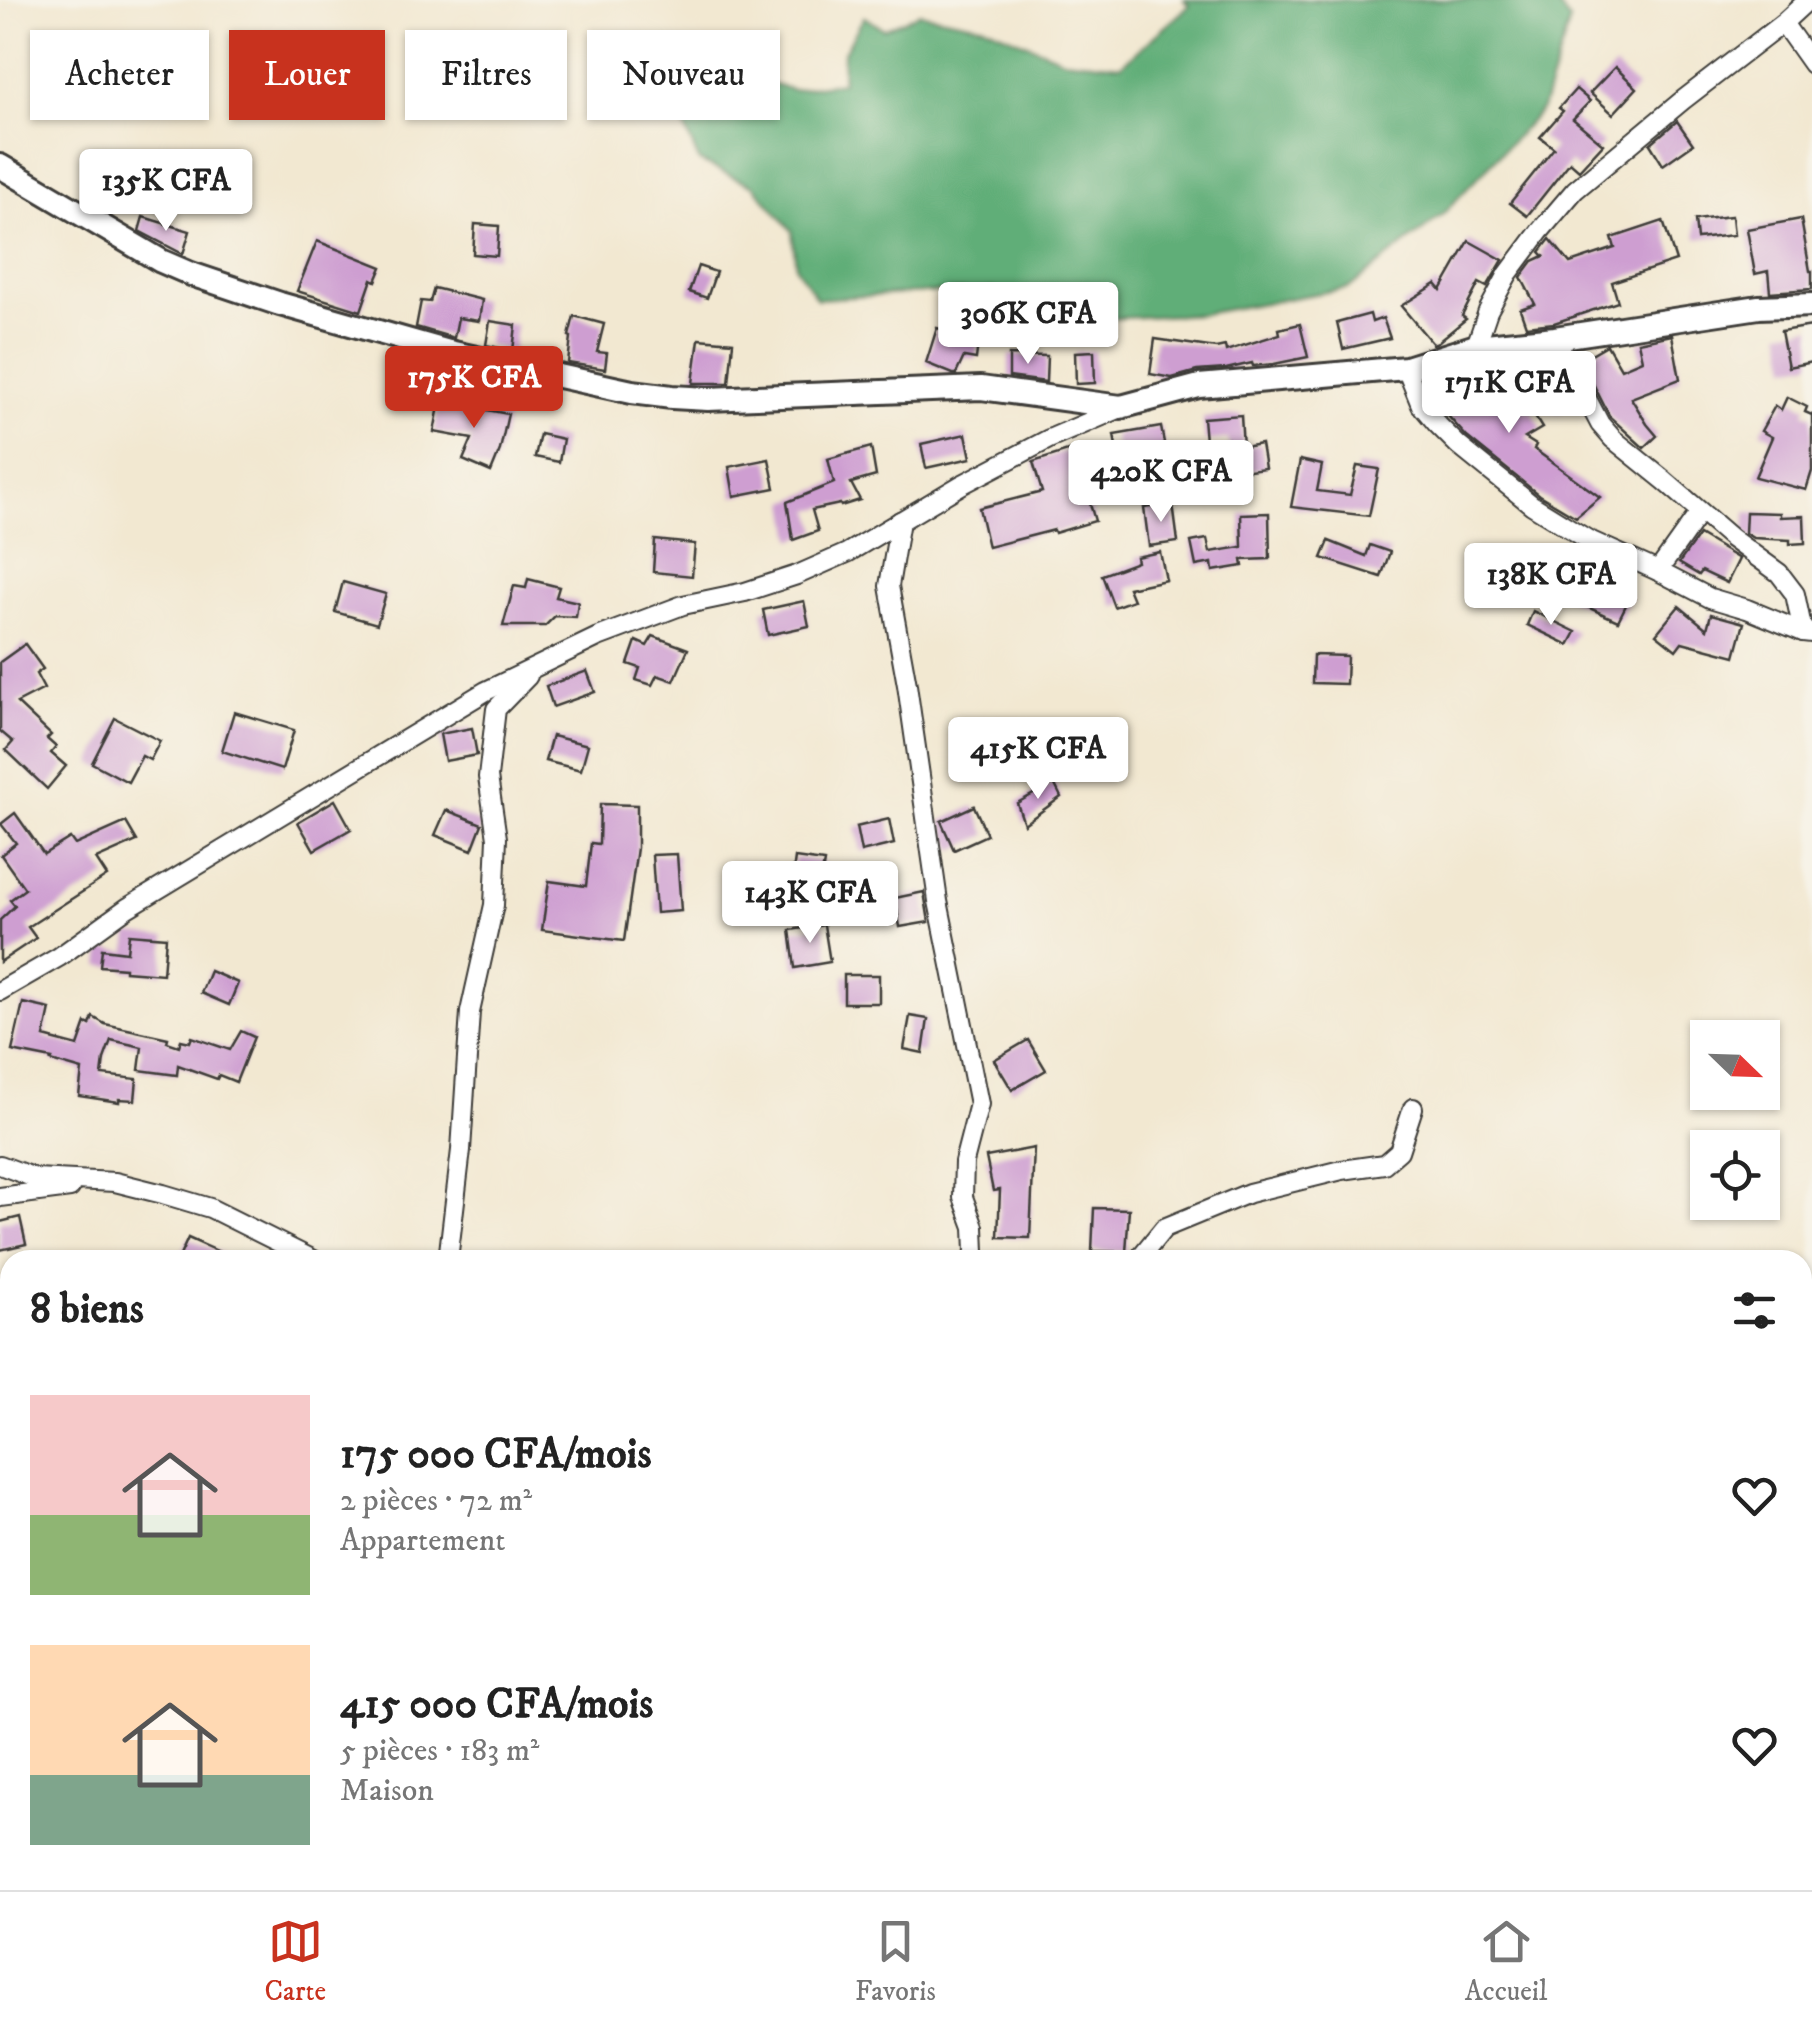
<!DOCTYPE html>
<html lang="fr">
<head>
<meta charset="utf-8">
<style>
	:root { --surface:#fff; --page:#f2f2f2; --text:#222; --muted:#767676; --line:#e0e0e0; --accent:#c8321e }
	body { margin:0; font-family:"IM FELL DW Pica",serif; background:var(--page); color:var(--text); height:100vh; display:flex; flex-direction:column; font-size:38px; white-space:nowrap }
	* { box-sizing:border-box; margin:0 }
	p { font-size:32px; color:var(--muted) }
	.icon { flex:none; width:55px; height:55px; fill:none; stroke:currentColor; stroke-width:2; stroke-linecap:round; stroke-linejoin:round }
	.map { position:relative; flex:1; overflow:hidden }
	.panel { position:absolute; left:0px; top:1250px; width:1812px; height:640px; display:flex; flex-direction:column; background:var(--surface); border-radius:30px 30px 0 0; box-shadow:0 2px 8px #0004 }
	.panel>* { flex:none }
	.hud { position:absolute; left:30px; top:30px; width:1000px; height:90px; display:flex; gap:20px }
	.needle { width:65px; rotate:113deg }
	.fabs { position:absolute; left:1690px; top:1020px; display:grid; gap:20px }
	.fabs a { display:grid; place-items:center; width:90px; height:90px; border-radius:0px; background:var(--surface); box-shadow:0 2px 8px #0004; font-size:50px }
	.price { position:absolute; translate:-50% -85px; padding:0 22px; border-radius:10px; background:#fff; color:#222; font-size:32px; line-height:65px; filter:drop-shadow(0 2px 5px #0008) }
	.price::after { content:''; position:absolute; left:50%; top:60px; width:30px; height:22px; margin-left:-15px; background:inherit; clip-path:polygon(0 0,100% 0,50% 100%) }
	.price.current { background:var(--accent); color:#fff }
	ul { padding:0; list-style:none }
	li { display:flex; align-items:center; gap:30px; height:250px; padding:0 30px }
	li span { display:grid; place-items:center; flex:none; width:280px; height:200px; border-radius:0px; color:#555 }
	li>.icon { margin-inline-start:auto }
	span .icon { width:120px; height:120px; fill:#fffc; stroke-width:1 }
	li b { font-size:42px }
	h2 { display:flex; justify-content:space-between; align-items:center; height:120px; padding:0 30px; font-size:42px }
	.tag { padding:0 35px; border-radius:0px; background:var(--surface); box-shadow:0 2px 8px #0004; font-size:35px; line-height:90px }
	.tag.current { background:var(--accent); color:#fff }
	.menu { display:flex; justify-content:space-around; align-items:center; height:140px; border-top:2px solid var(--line); background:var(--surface); font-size:28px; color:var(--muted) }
	.menu a { display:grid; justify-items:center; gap:5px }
	.menu .current { color:var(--accent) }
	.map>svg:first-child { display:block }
	.forest { fill:#61ae78; stroke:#3e654a; stroke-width:2.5 }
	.building { fill:#ce9ed1 }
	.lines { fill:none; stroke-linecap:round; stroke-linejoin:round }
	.street-casing { stroke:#3c3b37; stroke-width:22 }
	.secondary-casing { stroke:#3c3b37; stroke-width:28 }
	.street { stroke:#fff; stroke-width:18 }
	.secondary { stroke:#fff; stroke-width:22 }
</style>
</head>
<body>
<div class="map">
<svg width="1812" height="1890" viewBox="0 0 1812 1890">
	<rect width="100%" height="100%" fill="#f7f3e8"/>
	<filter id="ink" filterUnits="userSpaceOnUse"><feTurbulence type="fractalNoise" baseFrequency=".01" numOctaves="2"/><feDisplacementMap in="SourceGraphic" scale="20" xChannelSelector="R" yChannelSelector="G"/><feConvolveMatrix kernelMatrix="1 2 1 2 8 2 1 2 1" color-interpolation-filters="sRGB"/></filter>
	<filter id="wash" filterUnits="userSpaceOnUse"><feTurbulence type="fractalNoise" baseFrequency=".0048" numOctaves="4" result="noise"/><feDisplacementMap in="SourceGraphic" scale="40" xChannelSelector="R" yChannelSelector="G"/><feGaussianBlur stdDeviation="2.25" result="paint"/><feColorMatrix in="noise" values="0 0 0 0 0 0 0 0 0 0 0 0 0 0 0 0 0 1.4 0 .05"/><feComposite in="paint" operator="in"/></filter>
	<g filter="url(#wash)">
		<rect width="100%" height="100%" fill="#f2e8d1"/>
		<polygon class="forest" points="1184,0 1554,0 1570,21 1542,109 1442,215 1349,288 1202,314 1101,319 993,289 817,299 796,267 792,231 754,186 699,161 682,121 676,98 718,66 793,90 842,82 843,54 864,17 884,29 919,13 986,26 1063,59 1121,65 1189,6"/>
		<g id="blocks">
			<g class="building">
				<polygon points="1615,67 1637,88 1613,114 1590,93"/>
				<polygon points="1576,89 1590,101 1573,119 1603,144 1579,170 1570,162 1527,216 1510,203 1554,148 1540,137 1563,111 1559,108"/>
				<polygon points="1677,121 1693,144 1663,165 1650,144"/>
				<polygon points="1732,216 1734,235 1697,239 1695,220"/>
				<polygon points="143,217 190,231 183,254 139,231"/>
				<polygon points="1801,219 1810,271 1812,271 1812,289 1770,292 1768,271 1755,274 1747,229"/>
				<polygon points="1663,221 1676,261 1612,282 1618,302 1554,323 1526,326 1520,309 1535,304 1521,277 1533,261 1544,256 1540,252 1550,239 1570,263 1615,248 1612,238"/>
				<polygon points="475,224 499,226 497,256 473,254"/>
				<polygon points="317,241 382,267 376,281 372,279 361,311 297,291"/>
				<polygon points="1469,241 1503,260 1487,287 1479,283 1462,316 1466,319 1438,342 1433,344 1401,306 1436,284 1441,290"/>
				<polygon points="698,266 716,272 707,298 689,292"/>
				<polygon points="434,288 482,300 479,321 458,318 454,338 416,327 421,301 430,302"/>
				<polygon points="1370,314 1372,322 1383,318 1390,338 1343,349 1337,323"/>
				<polygon points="574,316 604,324 597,352 607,353 605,369 568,363 571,337 569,336"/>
				<polygon points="490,321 516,325 513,351 486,345"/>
				<polygon points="1300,324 1308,357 1274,364 1253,366 1252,363 1226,369 1197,371 1172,378 1150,374 1155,339 1216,348 1225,346 1226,351 1280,334 1279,329"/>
				<polygon points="1812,326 1812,362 1788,367 1781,331"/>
				<polygon points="954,327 979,334 976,359 964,357 956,374 953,374 926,363 937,328 953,332"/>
				<polygon points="1672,335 1680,379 1631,398 1647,424 1657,436 1644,448 1610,417 1581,360 1607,345 1621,369 1642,360 1638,342"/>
				<polygon points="699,339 733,342 729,383 693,383"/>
				<polygon points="1094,351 1095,383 1076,384 1075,352"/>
				<polygon points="1009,355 1047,356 1046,382 1009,377"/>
				<polygon points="1506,367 1527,415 1529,407 1542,428 1525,438 1536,445 1534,449 1600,497 1576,517 1539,495 1467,437 1432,398 1428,388 1447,373 1459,388"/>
				<polygon points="1537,381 1568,390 1561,414 1530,404"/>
				<polygon points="1787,397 1807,407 1805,412 1812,415 1812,471 1806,490 1755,477 1772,437 1761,431 1775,406 1781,410"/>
				<polygon points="440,401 508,414 500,450 491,472 463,460 472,439 434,432"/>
				<polygon points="1241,415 1243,447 1261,444 1265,468 1233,472 1228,439 1205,441 1203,418"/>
				<polygon points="1161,427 1168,464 1121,473 1114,435"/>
				<polygon points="540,434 563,439 559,462 535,457"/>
				<polygon points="966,434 971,458 926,468 921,444"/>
				<polygon points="871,447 876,476 851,483 860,500 841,506 840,504 812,510 818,531 793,540 787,502 834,483 828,459"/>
				<polygon points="1074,449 1095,521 1055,533 1054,530 988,547 979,508 1042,492 1033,462"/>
				<polygon points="769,459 775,488 734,496 729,467"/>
				<polygon points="1300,460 1322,465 1317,491 1350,495 1357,466 1379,469 1369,516 1291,507"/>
				<polygon points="1173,504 1178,542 1149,546 1144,508"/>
				<polygon points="1746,512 1780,513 1780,517 1804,516 1805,543 1790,544 1790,540 1753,538 1745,533"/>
				<polygon points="1269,513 1270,559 1242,560 1243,566 1213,571 1212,563 1196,566 1191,542 1207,539 1210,552 1242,547 1241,514"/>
				<polygon points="1699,535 1739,559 1727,583 1702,571 1699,575 1679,563"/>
				<polygon points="655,540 695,544 692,576 653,572"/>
				<polygon points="1329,541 1366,556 1370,545 1390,552 1381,577 1322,558"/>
				<polygon points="1519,547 1552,565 1540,586 1506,570"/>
				<polygon points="1160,552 1166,580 1128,588 1133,600 1114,607 1102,575 1137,562 1136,557"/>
				<polygon points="1582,556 1610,572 1602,584 1631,595 1618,621 1563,596"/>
				<polygon points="528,579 559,587 556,597 578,602 576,617 555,616 545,626 503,626 514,586 526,588"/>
				<polygon points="343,582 386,594 377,624 335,612"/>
				<polygon points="804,601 809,626 768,635 763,610"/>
				<polygon points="1679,606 1707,629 1711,614 1744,623 1735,656 1682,642 1676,650 1656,634"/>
				<polygon points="1533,611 1576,632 1569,645 1527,625"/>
				<polygon points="653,636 688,649 674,681 657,675 652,685 636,680 640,668 628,664 636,641 647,646"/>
				<polygon points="25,644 43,669 36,674 44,689 17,703 51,735 47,739 56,747 51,753 66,766 47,789 6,750 13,742 0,731 0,662"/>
				<polygon points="1313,655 1347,656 1346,684 1312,683"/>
				<polygon points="587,671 595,692 553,707 546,686"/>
				<polygon points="234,712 294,730 282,770 222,751"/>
				<polygon points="115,718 160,741 150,760 142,756 128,782 92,763"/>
				<polygon points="472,728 477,755 445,761 440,734"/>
				<polygon points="552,736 588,745 581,770 545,761"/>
				<polygon points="1054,783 1061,797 1024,824 1017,803"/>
				<polygon points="335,800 351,829 314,850 298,822"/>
				<polygon points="600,804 637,805 637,848 624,941 542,930 549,881 586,886 591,843 599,844"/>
				<polygon points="974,806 987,835 954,850 941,821"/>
				<polygon points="446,810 482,824 472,850 435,835"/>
				<polygon points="15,813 44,854 70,838 75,845 126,822 137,841 96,859 107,876 28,927 36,938 0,962 0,920 15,906 10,900 25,889 1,855 16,843 1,824"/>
				<polygon points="889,819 894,844 861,852 856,827"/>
				<polygon points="677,854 681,911 656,913 652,855"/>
				<polygon points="795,858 824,862 819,892 791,888"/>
				<polygon points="924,892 929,922 900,927 895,898"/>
				<polygon points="824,925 830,962 795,968 790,930"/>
				<polygon points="129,934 166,937 163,974 125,971 125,968 100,966 102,949 127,952"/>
				<polygon points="210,971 238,983 229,1005 201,993"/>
				<rect x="844" y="975" width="35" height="28"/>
				<polygon points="23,1003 50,1009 44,1037 78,1046 86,1023 90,1025 93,1017 105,1024 168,1038 167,1042 179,1046 181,1040 190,1042 192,1037 230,1050 241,1031 254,1037 236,1082 219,1075 217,1079 178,1065 177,1075 139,1070 142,1047 111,1040 104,1059 102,1075 137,1079 135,1100 119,1099 119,1102 79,1096 82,1070 51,1061 52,1059 12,1051"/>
				<polygon points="910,1016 928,1019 923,1053 904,1049"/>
				<polygon points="1028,1040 1046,1070 1012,1090 994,1060"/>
				<polygon points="1034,1148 1030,1238 998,1237 1000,1190 993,1191 986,1157"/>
				<polygon points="1094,1208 1129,1209 1126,1252 1092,1251"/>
				<polygon points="20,1217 26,1244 0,1250 0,1222"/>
				<polygon points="188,1238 237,1260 178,1260"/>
			</g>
		</g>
	</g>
	<g filter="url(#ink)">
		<use href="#blocks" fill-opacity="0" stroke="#3c3b37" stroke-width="2.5"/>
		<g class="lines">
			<defs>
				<g id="street">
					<polyline points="1783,23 1812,64"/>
					<polyline points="1555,338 1600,424 1613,439 1665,481 1731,538 1779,573 1795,594 1803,632"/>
					<polyline points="1476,346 1488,311 1508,274 1540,231 1575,190 1683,100 1783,23 1808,0"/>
					<polyline points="1406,368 1421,405 1437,424 1459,446 1532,505 1587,539 1658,571 1710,598 1747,609 1803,632 1812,633"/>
					<polyline points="900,521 889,586 907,685 938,901 979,1104 964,1162 963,1197 974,1227 975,1252 972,1260"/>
					<polyline points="1658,571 1700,512"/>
					<polyline points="0,991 59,957 127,908 486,691 598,637 683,605 745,592 797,575 847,553 961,485 1049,439 1121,408"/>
					<polyline points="0,1165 35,1178 115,1182 163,1194 210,1208 314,1260"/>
					<polyline points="0,1197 70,1188"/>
					<polyline points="448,1260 461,1150 470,1012 494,905 497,838 488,777 496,709 528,676"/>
					<polyline points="1138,1260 1164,1228 1249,1193 1342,1170 1384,1164 1399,1151 1413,1108"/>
					<polyline points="1802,1747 1812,1736"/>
					<polyline points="851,1880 856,1890"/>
					<polyline points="1673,1880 1684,1890"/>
					<polyline points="1709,1890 1710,1880"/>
				</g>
				<polyline id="secondary" points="0,166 161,261 191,274 280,304 449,352 632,392 672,397 708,399 981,388 1121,407 1199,386 1406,368 1476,346 1555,338 1759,307 1812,305"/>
			</defs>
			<use href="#street" class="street-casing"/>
			<use href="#secondary" class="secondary-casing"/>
			<use href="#street" class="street"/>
			<use href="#secondary" class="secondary"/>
		</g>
	</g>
</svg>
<div class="fabs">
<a><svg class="needle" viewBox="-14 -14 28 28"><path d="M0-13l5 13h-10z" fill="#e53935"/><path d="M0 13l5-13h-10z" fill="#767676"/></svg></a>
<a><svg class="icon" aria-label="locate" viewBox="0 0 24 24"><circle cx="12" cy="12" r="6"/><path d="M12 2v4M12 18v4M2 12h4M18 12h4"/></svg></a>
</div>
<b class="price" style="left:166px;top:234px">135K CFA</b>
<b class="price" style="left:1028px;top:367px">306K CFA</b>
<b class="price current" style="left:474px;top:431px">175K CFA</b>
<b class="price" style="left:1509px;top:436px">171K CFA</b>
<b class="price" style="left:1161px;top:525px">420K CFA</b>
<b class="price" style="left:1551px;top:628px">138K CFA</b>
<b class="price" style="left:1038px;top:802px">415K CFA</b>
<b class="price" style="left:810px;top:946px">143K CFA</b>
<div class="hud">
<a class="tag">Acheter</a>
<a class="tag current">Louer</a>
<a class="tag">Filtres</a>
<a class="tag">Nouveau</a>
</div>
<section class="panel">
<h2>8 biens<svg class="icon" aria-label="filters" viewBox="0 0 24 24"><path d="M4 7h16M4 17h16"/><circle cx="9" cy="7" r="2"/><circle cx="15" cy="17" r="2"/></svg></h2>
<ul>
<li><span style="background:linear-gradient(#f6c9c9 60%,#8fb573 0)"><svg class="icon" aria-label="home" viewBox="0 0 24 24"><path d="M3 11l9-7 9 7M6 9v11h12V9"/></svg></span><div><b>175 000 CFA/mois</b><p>2 pièces · 72 m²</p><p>Appartement</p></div><svg class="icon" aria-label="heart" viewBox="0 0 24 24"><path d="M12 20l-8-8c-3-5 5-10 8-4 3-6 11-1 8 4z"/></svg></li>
<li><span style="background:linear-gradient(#ffd9b3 65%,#7fa58c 0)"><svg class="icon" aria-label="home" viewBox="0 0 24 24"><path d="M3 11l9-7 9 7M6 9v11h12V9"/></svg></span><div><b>415 000 CFA/mois</b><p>5 pièces · 183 m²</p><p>Maison</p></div><svg class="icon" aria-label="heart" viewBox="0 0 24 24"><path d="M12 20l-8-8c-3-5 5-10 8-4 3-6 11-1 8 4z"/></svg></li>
</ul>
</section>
</div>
<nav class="menu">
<a class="current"><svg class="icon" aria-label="map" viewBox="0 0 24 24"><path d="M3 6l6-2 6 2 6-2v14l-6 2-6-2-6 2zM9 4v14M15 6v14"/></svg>Carte</a>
<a><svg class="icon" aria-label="saved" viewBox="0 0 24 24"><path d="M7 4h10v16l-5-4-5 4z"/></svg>Favoris</a>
<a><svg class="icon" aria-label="home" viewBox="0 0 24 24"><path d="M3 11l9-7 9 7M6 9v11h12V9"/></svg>Accueil</a>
</nav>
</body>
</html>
